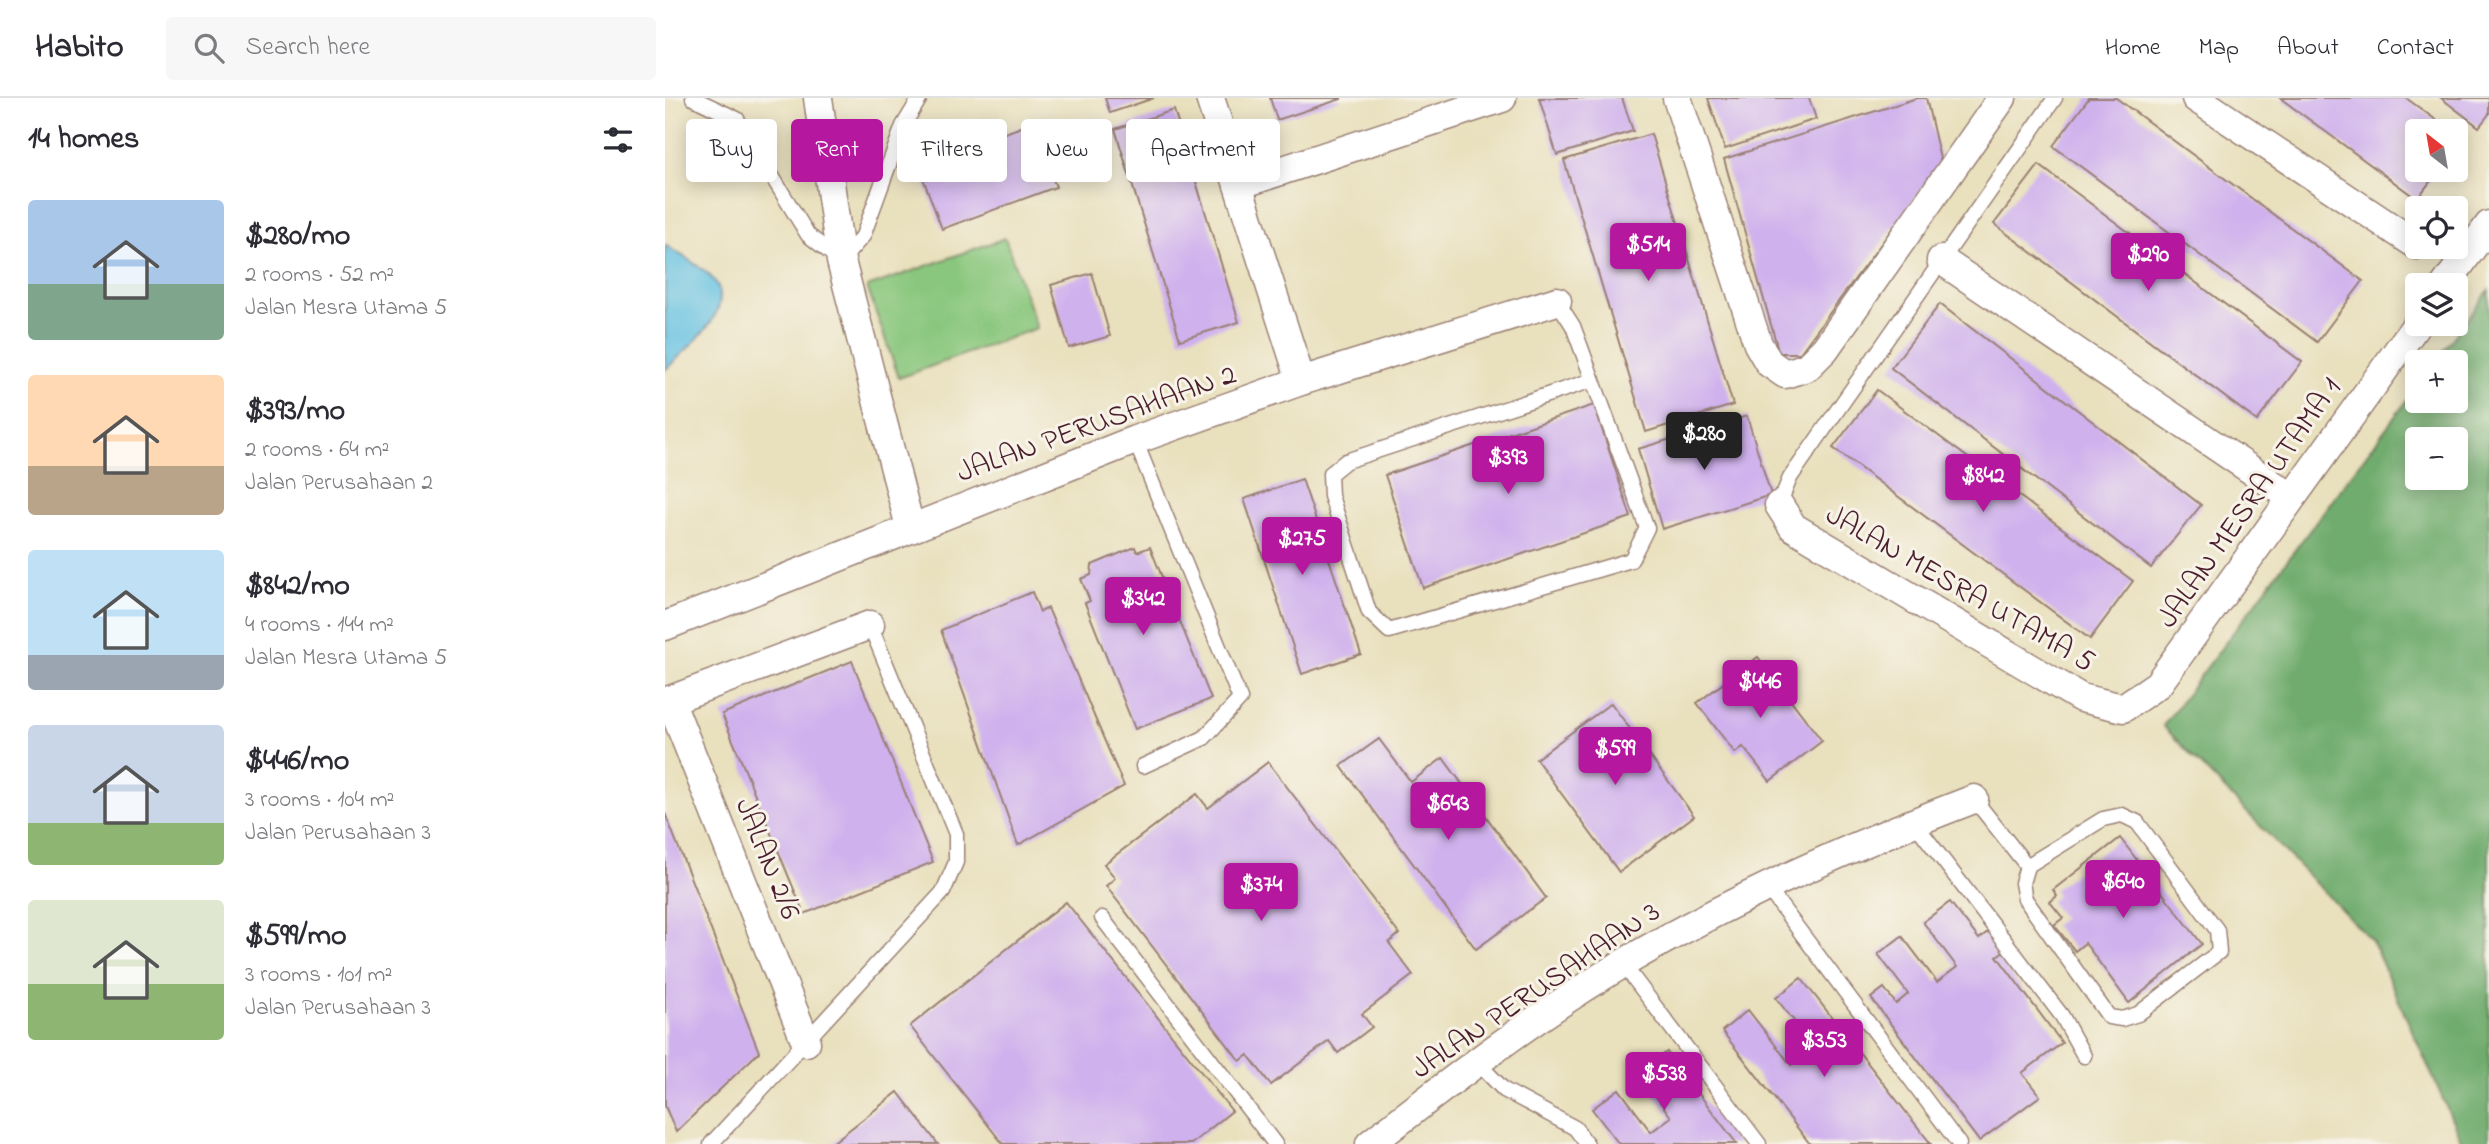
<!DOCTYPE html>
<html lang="en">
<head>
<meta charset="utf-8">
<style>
	:root { --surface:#fff; --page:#f7f7f7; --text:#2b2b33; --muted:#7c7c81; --line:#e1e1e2; --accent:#b5179e }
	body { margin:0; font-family:"Indie Flower",sans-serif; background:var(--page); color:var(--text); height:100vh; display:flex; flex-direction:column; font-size:26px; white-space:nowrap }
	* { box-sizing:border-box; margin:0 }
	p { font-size:23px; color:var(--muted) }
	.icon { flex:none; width:38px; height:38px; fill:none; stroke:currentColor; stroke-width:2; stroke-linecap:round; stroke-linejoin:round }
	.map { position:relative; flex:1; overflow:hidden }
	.panel { display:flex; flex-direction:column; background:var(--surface); width:665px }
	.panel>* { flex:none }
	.banner { position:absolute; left:21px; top:21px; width:665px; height:63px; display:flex; gap:14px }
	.needle { width:46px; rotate:329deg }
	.controls { position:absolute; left:1740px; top:21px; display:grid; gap:14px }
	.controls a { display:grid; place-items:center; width:63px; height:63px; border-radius:7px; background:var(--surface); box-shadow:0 4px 18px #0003; font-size:35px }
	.price { position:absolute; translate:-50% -60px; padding:0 16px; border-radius:7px; background:var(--accent); color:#fff; font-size:23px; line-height:46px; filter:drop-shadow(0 2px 4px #0008) }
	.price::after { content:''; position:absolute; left:50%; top:42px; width:21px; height:16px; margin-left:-10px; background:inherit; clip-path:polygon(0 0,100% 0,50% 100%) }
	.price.on { background:#222; color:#fff }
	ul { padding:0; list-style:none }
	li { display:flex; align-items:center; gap:21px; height:175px; padding:0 28px }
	li span { display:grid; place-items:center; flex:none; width:196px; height:140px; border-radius:7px; color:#555 }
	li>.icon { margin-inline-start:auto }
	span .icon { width:84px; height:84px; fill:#fffc; stroke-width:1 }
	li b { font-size:30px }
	h2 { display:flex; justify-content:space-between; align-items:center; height:84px; padding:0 28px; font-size:30px }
	.chip { padding:0 24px; border-radius:7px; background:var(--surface); box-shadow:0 4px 18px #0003; font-size:24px; line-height:63px }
	.chip.on { background:var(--accent); color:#fff }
	header { display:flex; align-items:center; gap:42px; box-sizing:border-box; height:98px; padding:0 35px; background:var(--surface); border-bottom:2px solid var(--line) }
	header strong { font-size:33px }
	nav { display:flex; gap:38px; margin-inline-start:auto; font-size:24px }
	.search { width:490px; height:63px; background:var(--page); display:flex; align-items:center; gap:18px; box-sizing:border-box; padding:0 24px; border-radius:7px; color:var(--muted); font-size:26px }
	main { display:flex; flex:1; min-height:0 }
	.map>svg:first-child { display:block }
	.green { fill:#8ac77e; stroke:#6a7354; stroke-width:2 }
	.forest { fill:#6fac6d; stroke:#5c664c; stroke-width:2; fill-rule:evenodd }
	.water { fill:#64c1e2; stroke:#577086; stroke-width:2 }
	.building { fill:#cfb1ed }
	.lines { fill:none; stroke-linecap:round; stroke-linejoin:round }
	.service-casing { stroke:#9a8074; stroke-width:17 }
	.minor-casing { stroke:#9a8074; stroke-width:31 }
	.service { stroke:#fff; stroke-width:14 }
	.minor { stroke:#fff; stroke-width:28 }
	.labels { text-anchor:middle; stroke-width:6; stroke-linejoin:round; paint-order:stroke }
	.street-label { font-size:30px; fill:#4a1f2b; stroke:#f7f3e8 }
</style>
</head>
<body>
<header>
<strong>Habito</strong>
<div class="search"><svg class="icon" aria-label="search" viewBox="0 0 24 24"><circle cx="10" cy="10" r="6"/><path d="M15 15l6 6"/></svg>Search here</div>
<nav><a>Home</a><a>Map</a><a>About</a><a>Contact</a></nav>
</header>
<main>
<section class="panel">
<h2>14 homes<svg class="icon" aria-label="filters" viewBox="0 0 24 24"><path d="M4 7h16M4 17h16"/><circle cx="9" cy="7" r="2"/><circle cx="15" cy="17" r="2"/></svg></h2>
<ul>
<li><span style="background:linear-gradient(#a9c7e8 60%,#7fa58c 0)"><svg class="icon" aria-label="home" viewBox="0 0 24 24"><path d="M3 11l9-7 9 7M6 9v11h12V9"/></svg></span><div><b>$280/mo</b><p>2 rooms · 52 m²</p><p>Jalan Mesra Utama 5</p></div></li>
<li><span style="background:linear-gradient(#ffd9b3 65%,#b9a48a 0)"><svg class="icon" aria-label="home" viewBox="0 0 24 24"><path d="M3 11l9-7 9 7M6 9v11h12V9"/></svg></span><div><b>$393/mo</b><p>2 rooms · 64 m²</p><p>Jalan Perusahaan 2</p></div></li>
<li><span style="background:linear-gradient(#bfe0f5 75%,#9aa5b1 0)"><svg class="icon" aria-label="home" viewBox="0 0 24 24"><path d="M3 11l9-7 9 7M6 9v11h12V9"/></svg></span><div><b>$842/mo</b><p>4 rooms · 144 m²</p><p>Jalan Mesra Utama 5</p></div></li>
<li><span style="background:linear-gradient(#c9d6e8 70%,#8fb573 0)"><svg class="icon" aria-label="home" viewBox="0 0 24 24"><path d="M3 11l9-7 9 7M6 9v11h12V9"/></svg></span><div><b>$446/mo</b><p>3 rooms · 104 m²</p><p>Jalan Perusahaan 3</p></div></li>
<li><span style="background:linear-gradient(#dfe7d0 60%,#8fb573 0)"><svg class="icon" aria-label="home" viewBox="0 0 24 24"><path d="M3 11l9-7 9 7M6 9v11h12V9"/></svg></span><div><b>$599/mo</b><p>3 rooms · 101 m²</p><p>Jalan Perusahaan 3</p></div></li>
</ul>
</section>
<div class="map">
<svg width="1824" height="1046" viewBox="0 0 1824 1046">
	<rect width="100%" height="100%" fill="#f7f3e8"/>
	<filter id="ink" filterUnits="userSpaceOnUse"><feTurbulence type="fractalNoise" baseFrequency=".0143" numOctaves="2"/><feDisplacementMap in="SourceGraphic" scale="14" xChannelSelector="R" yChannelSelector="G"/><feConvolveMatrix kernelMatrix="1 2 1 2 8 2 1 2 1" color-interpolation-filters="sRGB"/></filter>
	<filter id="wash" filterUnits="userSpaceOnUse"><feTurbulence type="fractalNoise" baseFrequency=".00686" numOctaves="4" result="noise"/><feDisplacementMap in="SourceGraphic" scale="28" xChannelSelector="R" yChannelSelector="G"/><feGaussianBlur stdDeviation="1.57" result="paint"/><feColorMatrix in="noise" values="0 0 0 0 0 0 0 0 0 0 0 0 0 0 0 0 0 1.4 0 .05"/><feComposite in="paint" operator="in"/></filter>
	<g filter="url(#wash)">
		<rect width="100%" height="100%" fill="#e9e0bd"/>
		<polygon class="green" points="340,140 372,230 234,280 202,189"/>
		<path class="forest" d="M 1824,192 L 1824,1046 L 1798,1046 L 1707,843 L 1498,628 L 1752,289 L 1752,303 L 1790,303 L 1790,264 L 1770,264 ZM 1752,341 L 1790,341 L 1790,380 L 1752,380 Z"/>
		<path class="water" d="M 0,147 C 15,157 33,166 46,179 C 77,209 20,252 0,272 Z"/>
		<g id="blocks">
			<g class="building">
				<polygon points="440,0 489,0 445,15"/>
				<polygon points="605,0 676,0 676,1 612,22"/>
				<polygon points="874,0 957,0 968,33 892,57"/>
				<polygon points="1043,0 1144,0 1151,21 1060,51"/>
				<polygon points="1252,0 1261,0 1276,65 1135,255 1114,255 1059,61"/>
				<polygon points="1424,0 1451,0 1698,183 1652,244 1388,48"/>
				<polygon points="1615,0 1741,0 1786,33 1752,33 1752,72 1774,72 1752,101"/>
				<polygon points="1776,0 1824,0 1824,16 1814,29"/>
				<polygon points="509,12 574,224 515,242 450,31"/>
				<polygon points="370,24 385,65 393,63 399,78 388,81 391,89 277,131 253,67"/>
				<polygon points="986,36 1068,307 981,334 899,62"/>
				<polygon points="1374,67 1637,264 1592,323 1329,126"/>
				<polygon points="427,175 445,238 404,250 386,187"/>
				<polygon points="1275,206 1536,407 1486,470 1226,270"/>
				<polygon points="1212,292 1468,483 1425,541 1168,350"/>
				<polygon points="929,307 966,419 758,490 720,377"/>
				<polygon points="1082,318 1106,397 997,431 973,351"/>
				<polygon points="637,381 696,556 637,576 579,401"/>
				<polygon points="470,449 472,454 485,449 546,601 470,631 420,505 425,503 416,481 426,477 427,467"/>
				<polygon points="367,494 375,514 383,510 459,688 353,747 276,532"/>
				<polygon points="1093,559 1157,643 1105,683 1078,649 1070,655 1032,605"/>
				<polygon points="187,563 268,764 139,816 57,616"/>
				<polygon points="946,605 1029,718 954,774 871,661"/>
				<polygon points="714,641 746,684 778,660 881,800 811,851 676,668"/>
				<polygon points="603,664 734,836 724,845 748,877 697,916 707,929 673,955 664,943 606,987 583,957 575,963 441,788 450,780 439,766 532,696 543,710"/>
				<polygon points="0,715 94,954 11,1034 0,1008"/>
				<polygon points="1455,740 1537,846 1464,905 1420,845 1410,853 1389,827 1398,820 1385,804 1392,798 1388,792"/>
				<polygon points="401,804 567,1013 526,1046 338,1046 245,928"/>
				<polygon points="1285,804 1314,841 1325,832 1340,852 1332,858 1397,945 1357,975 1375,998 1314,1043 1206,900 1219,890 1231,906 1243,896 1213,856 1237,838 1272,884 1292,869 1258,824"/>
				<polygon points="1136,880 1266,1046 1145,1046 1057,933 1083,912 1126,967 1149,949 1111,900"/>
				<polygon points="1002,954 1072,1046 954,1046 927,1011 954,991 986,1034 1006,1019 973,975"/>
				<polygon points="233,994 273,1046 166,1046"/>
			</g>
		</g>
	</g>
	<g filter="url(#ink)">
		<use href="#blocks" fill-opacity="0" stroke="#9a8074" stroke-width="2"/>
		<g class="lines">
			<defs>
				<g id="service">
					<polyline points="28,0 72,21 143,137 176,163 198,138 238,28 255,0"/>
					<polyline points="892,203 908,228 982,430 966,462 724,533 704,514 666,398 665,376 681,363 928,282"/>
					<polyline points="470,342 575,601 539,640 478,668"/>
					<polyline points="1114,407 1125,380 1390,0"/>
					<polyline points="1309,701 1362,768"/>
					<polygon points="1457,717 1472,724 1552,832 1554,854 1473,916 1457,921 1444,919 1360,801 1357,785 1362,768 1438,721"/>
					<polyline points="1249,724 1397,918 1419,958"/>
					<polyline points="1101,788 1294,1046"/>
					<polyline points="437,820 610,1046"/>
					<polyline points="958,866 1094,1046"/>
					<polyline points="811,963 839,992 910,1030 922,1046"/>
					<polyline points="46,1046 278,794 291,764 291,736 205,527"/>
				</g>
				<g id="minor">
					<polyline points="153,0 176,163 245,429"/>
					<polyline points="545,0 636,283"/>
					<polyline points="1012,0 1093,246 1104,265 1120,276 1142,269 1160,251 1337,0"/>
					<polyline points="1531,0 1752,147"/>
					<polyline points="573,87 837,0"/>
					<polyline points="1276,162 1626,399"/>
					<polyline points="1780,187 1824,127"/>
					<polyline points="1114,407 1128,429 1416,600 1458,610 1493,586 1752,226"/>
					<polyline points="0,528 470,342 636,283 892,203"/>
					<polyline points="5,602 141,944"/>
					<polyline points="0,604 205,527"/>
					<path d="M 705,1046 C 787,982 870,918 959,865 C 1070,799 1188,747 1309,701"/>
				</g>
			</defs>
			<use href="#service" class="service-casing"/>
			<use href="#minor" class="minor-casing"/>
			<use href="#service" class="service"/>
			<use href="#minor" class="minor"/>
		</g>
	</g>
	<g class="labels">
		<g class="street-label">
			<text transform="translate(431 324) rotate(-20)" y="10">JALAN PERUSAHAAN 2</text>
			<text transform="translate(1583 404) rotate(-55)" y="10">JALAN MESRA UTAMA 1</text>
			<text transform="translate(1296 489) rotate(30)" y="10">JALAN MESRA UTAMA 5</text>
			<text transform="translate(104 760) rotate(68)" y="10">JALAN 2/6</text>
			<text transform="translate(870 891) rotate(-34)" y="10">JALAN PERUSAHAAN 3</text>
		</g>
	</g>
</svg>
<div class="controls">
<a><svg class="needle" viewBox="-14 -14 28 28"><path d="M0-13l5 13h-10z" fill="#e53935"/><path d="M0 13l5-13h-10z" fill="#7c7c81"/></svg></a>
<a><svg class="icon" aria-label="locate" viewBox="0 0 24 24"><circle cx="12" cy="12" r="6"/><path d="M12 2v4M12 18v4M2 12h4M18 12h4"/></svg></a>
<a><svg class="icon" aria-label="layers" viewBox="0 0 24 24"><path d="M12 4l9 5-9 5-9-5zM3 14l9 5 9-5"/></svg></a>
<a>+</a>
<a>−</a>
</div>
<b class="price" style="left:983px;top:185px">$514</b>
<b class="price" style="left:1483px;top:195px">$290</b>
<b class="price on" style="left:1039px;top:374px">$280</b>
<b class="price" style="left:843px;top:398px">$393</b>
<b class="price" style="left:1318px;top:416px">$842</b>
<b class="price" style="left:637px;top:479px">$275</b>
<b class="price" style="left:478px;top:539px">$342</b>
<b class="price" style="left:1095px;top:622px">$446</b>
<b class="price" style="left:950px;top:689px">$599</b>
<b class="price" style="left:783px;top:744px">$643</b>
<b class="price" style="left:1458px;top:822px">$640</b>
<b class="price" style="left:596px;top:825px">$374</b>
<b class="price" style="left:1159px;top:981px">$353</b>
<b class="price" style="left:999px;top:1014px">$538</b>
<div class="banner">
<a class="chip">Buy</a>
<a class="chip on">Rent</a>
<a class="chip">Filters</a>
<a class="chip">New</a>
<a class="chip">Apartment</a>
</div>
</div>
</main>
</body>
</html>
